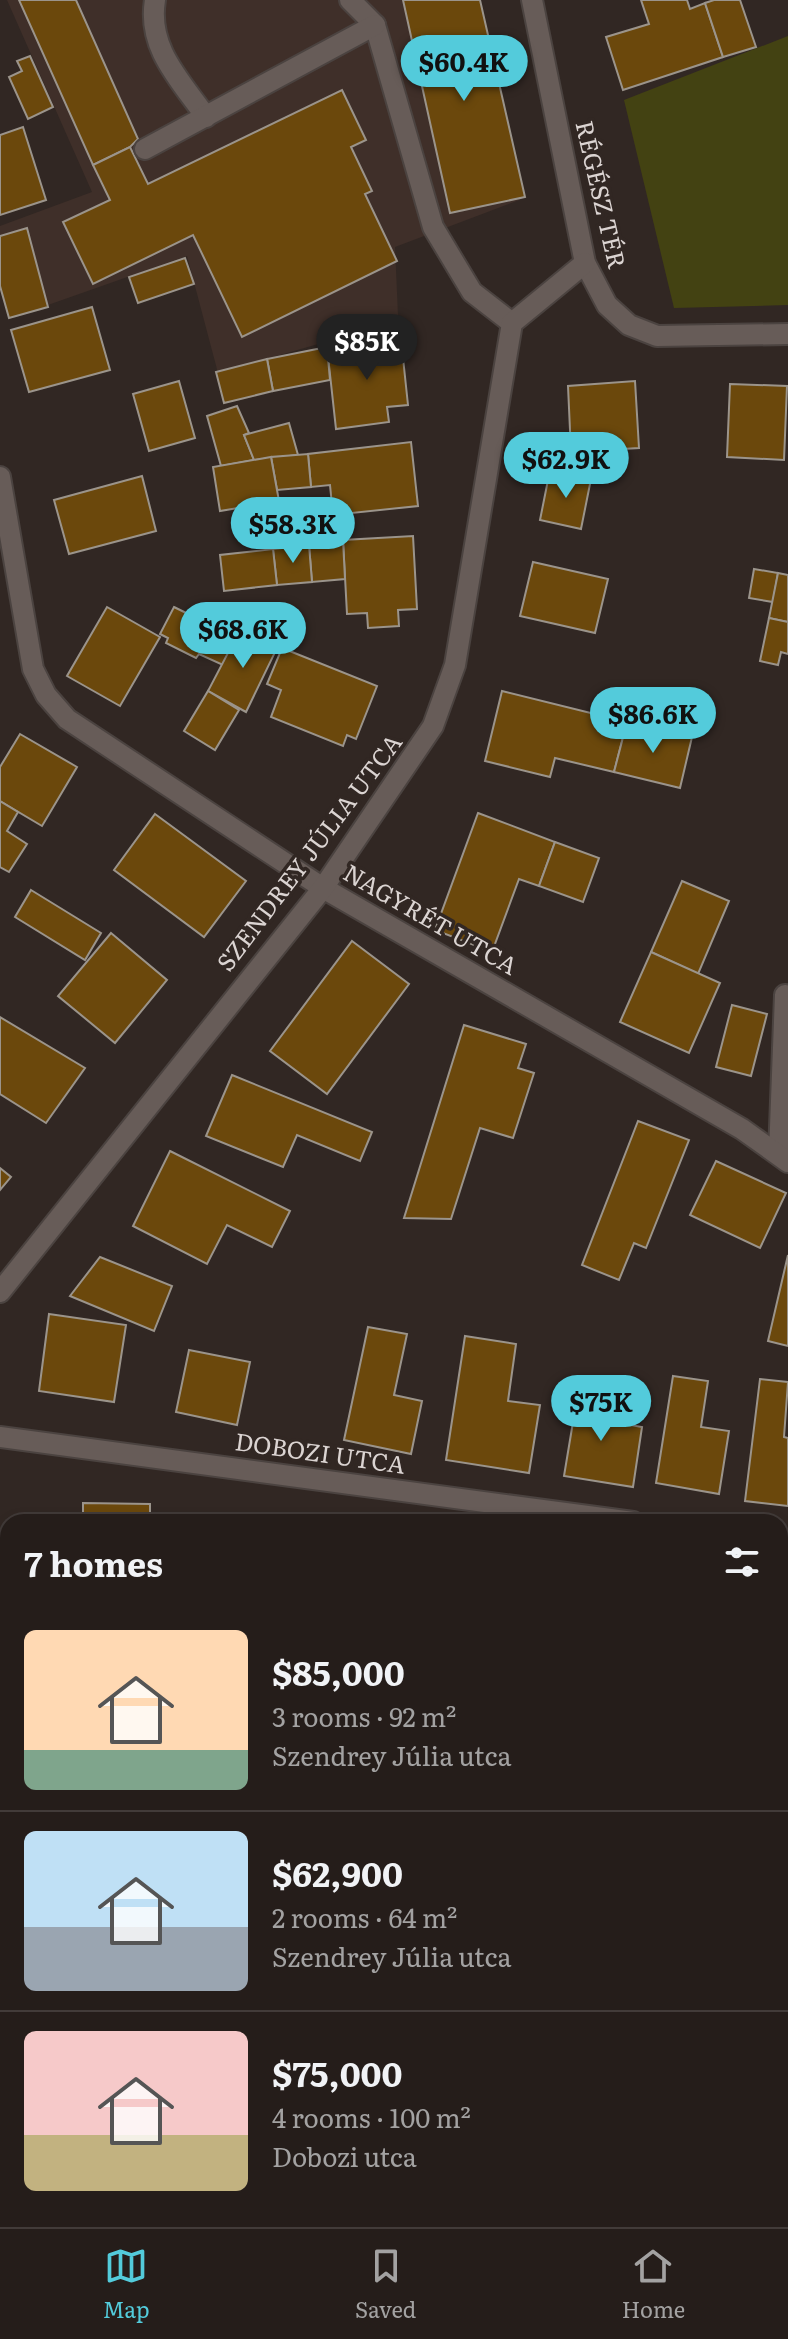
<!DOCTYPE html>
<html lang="en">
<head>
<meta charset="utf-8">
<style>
	:root { --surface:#251d1a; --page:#312a27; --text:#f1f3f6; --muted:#a3a2a2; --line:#423b39; --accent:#53cbdb }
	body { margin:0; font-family:Literata,serif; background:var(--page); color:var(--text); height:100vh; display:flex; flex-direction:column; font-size:30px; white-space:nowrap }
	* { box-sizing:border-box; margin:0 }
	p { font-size:26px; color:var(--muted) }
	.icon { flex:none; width:44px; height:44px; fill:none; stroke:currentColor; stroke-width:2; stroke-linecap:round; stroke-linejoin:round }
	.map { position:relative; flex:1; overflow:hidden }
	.panel { position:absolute; left:0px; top:1514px; width:788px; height:714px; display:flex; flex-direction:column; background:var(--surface); border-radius:24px 24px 0 0; box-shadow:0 4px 12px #0003,0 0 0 2px var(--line) }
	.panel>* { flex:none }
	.price { position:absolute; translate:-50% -68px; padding:0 18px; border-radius:28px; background:var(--accent); color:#111; font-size:26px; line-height:52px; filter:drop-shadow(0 2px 4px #0008) }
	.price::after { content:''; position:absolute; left:50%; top:48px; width:24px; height:18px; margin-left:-12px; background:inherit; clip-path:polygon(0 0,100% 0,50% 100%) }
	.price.selected { background:#222; color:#fff }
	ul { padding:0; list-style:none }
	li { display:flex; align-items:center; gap:24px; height:200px; padding:0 24px }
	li+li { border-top:2px solid var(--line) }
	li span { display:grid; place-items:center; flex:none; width:224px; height:160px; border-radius:12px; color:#555 }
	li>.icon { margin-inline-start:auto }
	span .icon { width:96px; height:96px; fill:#fffc; stroke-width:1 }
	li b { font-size:34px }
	h2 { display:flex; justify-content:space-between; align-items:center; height:96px; padding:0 24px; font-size:34px }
	.dock { display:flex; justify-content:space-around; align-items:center; height:112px; border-top:2px solid var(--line); background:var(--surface); font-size:22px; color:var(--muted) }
	.dock a { display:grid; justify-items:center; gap:4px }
	.dock .selected { color:var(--accent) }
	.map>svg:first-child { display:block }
	.built { fill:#3f2f29 }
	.green { fill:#434212 }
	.building { fill:#6b480c; stroke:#9b948b; stroke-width:2 }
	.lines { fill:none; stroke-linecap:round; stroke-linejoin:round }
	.lane-casing { stroke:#4b4340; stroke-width:24 }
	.street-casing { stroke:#4b4340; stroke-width:24 }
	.lane { stroke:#675c58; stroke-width:20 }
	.street { stroke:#675c58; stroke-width:20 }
	.labels { text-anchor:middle; stroke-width:7; stroke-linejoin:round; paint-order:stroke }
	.street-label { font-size:24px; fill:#dbd4d2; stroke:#312723 }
</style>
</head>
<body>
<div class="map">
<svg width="788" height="2227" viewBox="0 0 788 2227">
	<rect width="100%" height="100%" fill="#312723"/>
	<polygon class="built" points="7,0 478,0 522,199 395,247 399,338 332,340 218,373 187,256 11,318 0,271 0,226 92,192"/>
	<polygon class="green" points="788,36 788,305 674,308 624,100"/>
	<g class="building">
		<polygon points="19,0 76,0 138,139 130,147 93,165"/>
		<polygon points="403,0 480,0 525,197 450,213"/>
		<polygon points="641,0 687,0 690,9 705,3 723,57 623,90 606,37 649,24"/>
		<polygon points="714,0 740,0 756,47 723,57 705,3"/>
		<polygon points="30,56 53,107 28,119 9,77 22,71 17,61"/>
		<polygon points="342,90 366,140 351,147 372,191 365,194 397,261 242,337 193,235 93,284 63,222 110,200 93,165 130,147 148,184"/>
		<polygon points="23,127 46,200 0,215 0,135"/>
		<polygon points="27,228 48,307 9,318 0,286 0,236"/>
		<polygon points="185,258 194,284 138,303 129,277"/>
		<polygon points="92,307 110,370 29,392 11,330"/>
		<polygon points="401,339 408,405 387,407 389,422 336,429 327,347"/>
		<polygon points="327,347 330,380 273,391 267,359"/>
		<polygon points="267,359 273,391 224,403 216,372"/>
		<polygon points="179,381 195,438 149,451 133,394"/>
		<polygon points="635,381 639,448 571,452 568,386"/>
		<polygon points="730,384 787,386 784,460 727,457"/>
		<polygon points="237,406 249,433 244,435 254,460 221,466 207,416"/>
		<polygon points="289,423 298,455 254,460 244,435"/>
		<polygon points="411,442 418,506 333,515 330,485 311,487 308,454"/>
		<polygon points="308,454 311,487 277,490 271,457"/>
		<polygon points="271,457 279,501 220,511 213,467"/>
		<polygon points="550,470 591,479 581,529 540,520"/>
		<polygon points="142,476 156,531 69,554 54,500"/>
		<polygon points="413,536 417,609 398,610 399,626 368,628 367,613 347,614 343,540"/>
		<polygon points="343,540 345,579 312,582 309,545"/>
		<polygon points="309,545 312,582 277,585 273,549"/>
		<polygon points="273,549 277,585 224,591 220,555"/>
		<polygon points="533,562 608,579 595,633 520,616"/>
		<polygon points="754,569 778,573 773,602 749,598"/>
		<polygon points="778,573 788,575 788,622 769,618"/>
		<polygon points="107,607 160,637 120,706 67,676"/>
		<polygon points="174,607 237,638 223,665 199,654 196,658 166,643 168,638 160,634"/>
		<polygon points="769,618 788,622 788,654 781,652 778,665 760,661"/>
		<polygon points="241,628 278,646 246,712 208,691"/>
		<polygon points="282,648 377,686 356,739 347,735 343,746 271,717 281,690 267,684"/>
		<polygon points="208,691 239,710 215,750 184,731"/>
		<polygon points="502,691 627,722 614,772 555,758 550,777 485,761"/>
		<polygon points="627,722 692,737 680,788 614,772"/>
		<polygon points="20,734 77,767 42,826 0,801 0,767"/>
		<polygon points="0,801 18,812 7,831 27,844 9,872 0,867"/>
		<polygon points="478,813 555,842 539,886 519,879 492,952 435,930"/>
		<polygon points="155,814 246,881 204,937 114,870"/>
		<polygon points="555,842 599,858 583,902 539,886"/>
		<polygon points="682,881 729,901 698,974 651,952"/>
		<polygon points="31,890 101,933 85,960 15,917"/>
		<polygon points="111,933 167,980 115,1043 58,996"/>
		<polygon points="352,941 409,984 327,1094 270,1051"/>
		<polygon points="651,952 720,983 689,1053 620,1022"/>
		<polygon points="732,1005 767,1014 751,1076 716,1067"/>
		<polygon points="0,1017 85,1068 46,1123 0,1094"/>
		<polygon points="464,1025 526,1044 518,1068 534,1073 513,1138 480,1128 451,1219 404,1218"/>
		<polygon points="232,1075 372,1132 360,1161 297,1135 283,1167 206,1136"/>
		<polygon points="638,1121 689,1140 646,1248 634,1243 619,1280 582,1265"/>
		<polygon points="170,1151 290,1211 272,1247 227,1225 207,1264 133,1226"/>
		<polygon points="716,1161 786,1193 760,1248 690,1215"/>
		<polygon points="0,1168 11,1177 0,1190"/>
		<polygon points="788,1255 788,1346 768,1341"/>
		<polygon points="100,1257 172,1286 154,1331 70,1296"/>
		<polygon points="49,1314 126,1325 114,1402 39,1391"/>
		<polygon points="368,1327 407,1334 394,1395 422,1401 411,1454 344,1440"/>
		<polygon points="465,1336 516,1344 508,1401 540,1405 529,1473 446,1460"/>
		<polygon points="189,1350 250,1362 237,1425 176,1412"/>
		<polygon points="673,1376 708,1381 701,1427 729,1431 719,1494 656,1483"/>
		<polygon points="760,1379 788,1382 784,1437 788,1438 788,1506 745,1501"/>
		<polygon points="579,1386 607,1391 602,1420 642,1427 633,1487 564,1476"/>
		<polygon points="83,1503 150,1504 150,1522 83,1522"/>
		<polygon points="204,1518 285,1521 285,1522 204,1522"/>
		<polygon points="780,2103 788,2135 788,2159 780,2161"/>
		<polygon points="8,2134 8,2220 30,2220 29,2227 0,2227 0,2167"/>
		<polygon points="108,2220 167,2220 166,2227 107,2227"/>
		<polygon points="200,2220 248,2220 247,2227 200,2227"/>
		<rect x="314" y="2220" width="46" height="7"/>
		<polygon points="413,2220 469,2220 473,2227 413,2227"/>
		<rect x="539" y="2220" width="56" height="7"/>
	</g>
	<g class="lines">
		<defs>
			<g id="lane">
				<path d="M 155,0 C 147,48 180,80 206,117"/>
				<polyline points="350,0 375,25 433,227 472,292 512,323"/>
				<polyline points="145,149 375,25"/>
				<polyline points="779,1154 785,995"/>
			</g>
			<g id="street">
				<polyline points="532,0 585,263 607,305 629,325 657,336 788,334"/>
				<polyline points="0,477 33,669 46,695 67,719 323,888 742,1129 788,1162"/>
				<polyline points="0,1292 323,888 433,726 455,665 512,323 585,263"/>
				<polyline points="0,1437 633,1522"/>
				<polyline points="780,1540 788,1541"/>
			</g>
		</defs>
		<use href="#lane" class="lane-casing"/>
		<use href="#street" class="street-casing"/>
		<use href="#lane" class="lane"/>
		<use href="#street" class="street"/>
	</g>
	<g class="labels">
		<g class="street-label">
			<text transform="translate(600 195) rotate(77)" y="8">RÉGÉSZ TÉR</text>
			<text transform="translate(310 853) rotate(-53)" y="8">SZENDREY JÚLIA UTCA</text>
			<text transform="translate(430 920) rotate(30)" y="8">NAGYRÉT UTCA</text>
			<text transform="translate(320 1454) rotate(8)" y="8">DOBOZI UTCA</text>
		</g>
	</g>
</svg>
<b class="price" style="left:464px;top:103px">$60.4K</b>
<b class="price selected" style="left:367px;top:382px">$85K</b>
<b class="price" style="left:566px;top:500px">$62.9K</b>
<b class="price" style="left:293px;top:565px">$58.3K</b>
<b class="price" style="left:243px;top:670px">$68.6K</b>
<b class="price" style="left:653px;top:755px">$86.6K</b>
<b class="price" style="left:601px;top:1443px">$75K</b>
<section class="panel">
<h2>7 homes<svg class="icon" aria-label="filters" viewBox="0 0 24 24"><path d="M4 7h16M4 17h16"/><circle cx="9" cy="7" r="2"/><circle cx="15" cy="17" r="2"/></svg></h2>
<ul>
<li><span style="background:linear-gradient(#ffd9b3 75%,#7fa58c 0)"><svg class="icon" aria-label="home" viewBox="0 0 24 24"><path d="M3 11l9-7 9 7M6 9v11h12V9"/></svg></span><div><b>$85,000</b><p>3 rooms · 92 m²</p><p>Szendrey Júlia utca</p></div></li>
<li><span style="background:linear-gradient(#bfe0f5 60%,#9aa5b1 0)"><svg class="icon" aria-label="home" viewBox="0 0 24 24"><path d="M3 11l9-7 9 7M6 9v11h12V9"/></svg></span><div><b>$62,900</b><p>2 rooms · 64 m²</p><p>Szendrey Júlia utca</p></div></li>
<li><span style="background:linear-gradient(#f6c9c9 65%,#c2b280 0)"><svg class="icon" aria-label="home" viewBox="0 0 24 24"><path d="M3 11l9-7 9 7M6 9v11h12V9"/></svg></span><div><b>$75,000</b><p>4 rooms · 100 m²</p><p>Dobozi utca</p></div></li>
</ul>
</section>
</div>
<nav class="dock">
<a class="selected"><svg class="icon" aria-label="map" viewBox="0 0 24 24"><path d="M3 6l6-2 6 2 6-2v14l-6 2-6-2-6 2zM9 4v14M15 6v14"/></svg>Map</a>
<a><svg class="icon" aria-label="saved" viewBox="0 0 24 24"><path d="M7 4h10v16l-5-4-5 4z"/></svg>Saved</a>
<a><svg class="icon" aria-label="home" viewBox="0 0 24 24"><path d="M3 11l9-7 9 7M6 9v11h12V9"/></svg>Home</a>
</nav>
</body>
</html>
